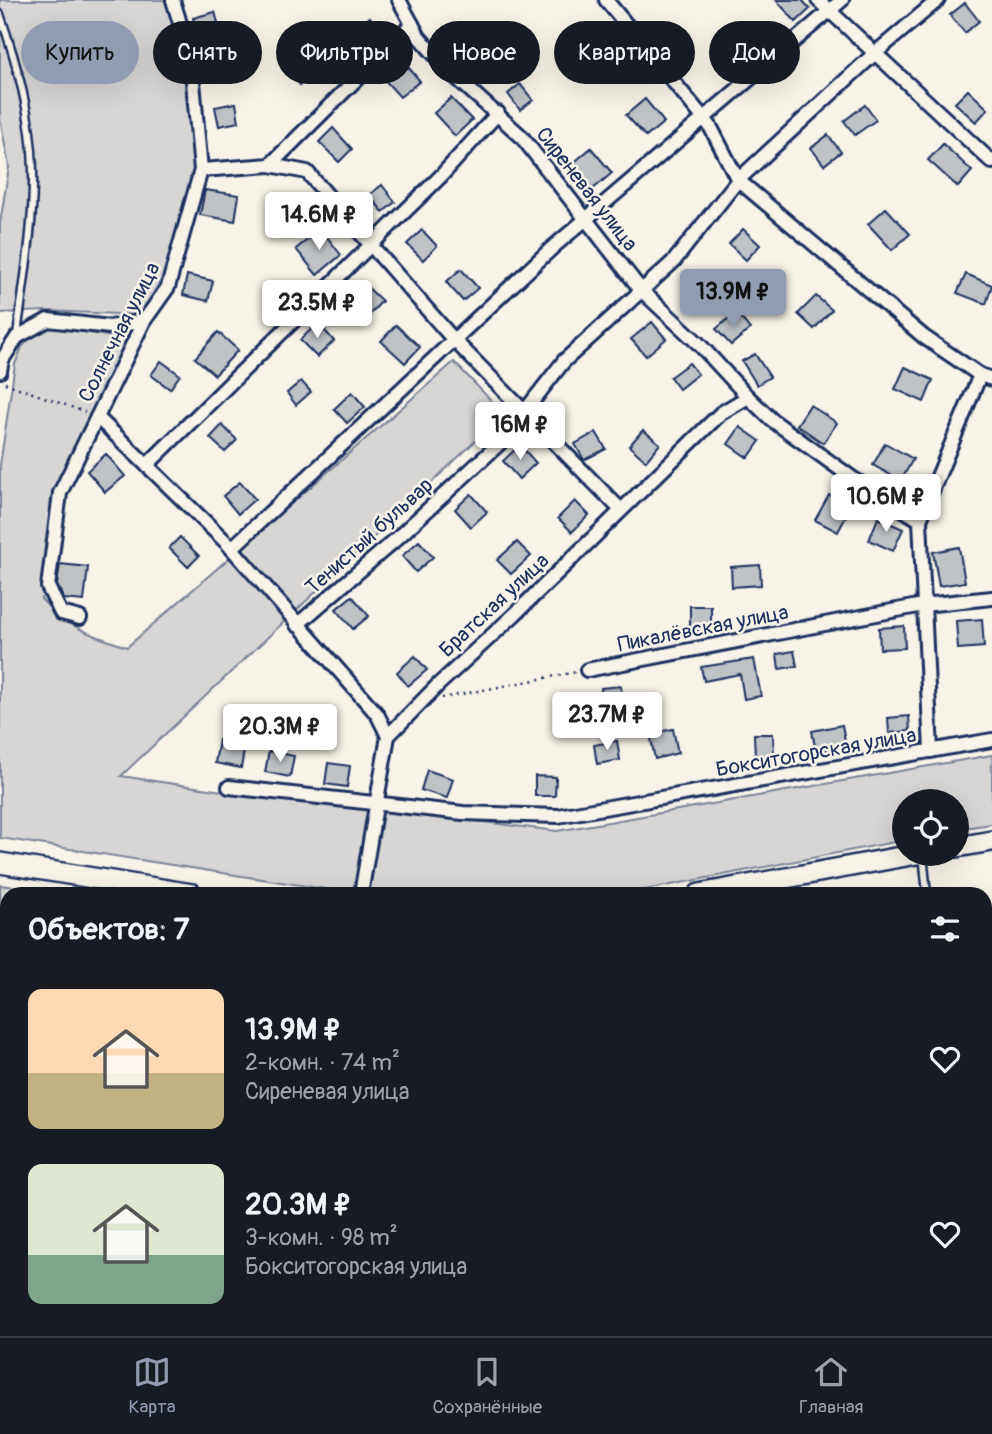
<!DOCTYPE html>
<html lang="ru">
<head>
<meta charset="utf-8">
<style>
	:root { --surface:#171b24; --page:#20242c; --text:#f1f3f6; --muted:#9ea1a6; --line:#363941; --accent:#919bb2 }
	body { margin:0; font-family:Pangolin,sans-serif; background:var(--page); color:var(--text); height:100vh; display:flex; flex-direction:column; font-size:26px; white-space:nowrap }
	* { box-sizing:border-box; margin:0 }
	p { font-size:23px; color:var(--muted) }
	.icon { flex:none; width:38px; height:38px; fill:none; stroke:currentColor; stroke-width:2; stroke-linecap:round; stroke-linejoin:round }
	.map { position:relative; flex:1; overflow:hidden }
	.drawer { position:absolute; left:0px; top:887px; width:992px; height:450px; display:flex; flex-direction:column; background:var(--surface); border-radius:21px 21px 0 0; box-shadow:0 7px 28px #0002 }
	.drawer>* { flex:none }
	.hud { position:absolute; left:21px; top:21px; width:950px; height:63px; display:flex; gap:14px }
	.buttons { position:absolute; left:892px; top:789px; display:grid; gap:14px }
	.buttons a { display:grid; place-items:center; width:77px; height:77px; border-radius:50%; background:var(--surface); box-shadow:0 7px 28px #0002; font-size:35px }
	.price { position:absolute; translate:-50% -60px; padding:0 16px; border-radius:7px; background:#fff; color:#222; font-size:23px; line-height:46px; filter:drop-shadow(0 2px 4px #0008) }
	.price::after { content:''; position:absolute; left:50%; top:42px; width:21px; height:16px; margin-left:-10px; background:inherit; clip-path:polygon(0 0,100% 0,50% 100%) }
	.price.on { background:var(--accent); color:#111 }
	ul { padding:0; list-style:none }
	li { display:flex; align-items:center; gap:21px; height:175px; padding:0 28px }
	li span { display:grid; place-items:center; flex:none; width:196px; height:140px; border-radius:14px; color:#555 }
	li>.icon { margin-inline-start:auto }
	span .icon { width:84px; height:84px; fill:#fffc; stroke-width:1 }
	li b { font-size:30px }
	h2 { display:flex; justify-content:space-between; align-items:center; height:84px; padding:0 28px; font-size:30px }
	.pill { padding:0 24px; border-radius:32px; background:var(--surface); box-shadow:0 7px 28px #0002; font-size:24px; line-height:63px }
	.pill.on { background:var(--accent); color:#111 }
	.tabs { display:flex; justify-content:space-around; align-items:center; height:98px; border-top:2px solid var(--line); background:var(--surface); font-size:19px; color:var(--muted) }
	.tabs a { display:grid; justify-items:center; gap:4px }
	.tabs .on { color:var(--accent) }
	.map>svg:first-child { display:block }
	.built { fill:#e6e5de }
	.green { fill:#d7d6d4; stroke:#798299; stroke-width:2 }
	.building { fill:#c0c3c5; stroke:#1b2f5e; stroke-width:2 }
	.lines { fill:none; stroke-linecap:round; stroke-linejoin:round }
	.service-casing { stroke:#1b2f5e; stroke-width:11 }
	.minor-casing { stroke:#1b2f5e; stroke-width:18 }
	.primary-casing { stroke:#1b2f5e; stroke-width:24 }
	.path { stroke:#1b2f5e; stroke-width:2.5; stroke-dasharray:2 5; stroke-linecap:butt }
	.service { stroke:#f7f3e8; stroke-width:6 }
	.minor { stroke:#f7f3e8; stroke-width:12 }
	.primary { stroke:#f7f3e8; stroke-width:19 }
	.labels { text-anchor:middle; stroke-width:5; stroke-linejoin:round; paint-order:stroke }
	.street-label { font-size:21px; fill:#1b2f5e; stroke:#f7f3e8 }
</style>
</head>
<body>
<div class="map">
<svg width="992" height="1336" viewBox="0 0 992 1336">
	<rect width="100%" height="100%" fill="#f7f3e8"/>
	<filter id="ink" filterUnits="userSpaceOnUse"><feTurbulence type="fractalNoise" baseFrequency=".0143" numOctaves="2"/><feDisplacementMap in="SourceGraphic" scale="14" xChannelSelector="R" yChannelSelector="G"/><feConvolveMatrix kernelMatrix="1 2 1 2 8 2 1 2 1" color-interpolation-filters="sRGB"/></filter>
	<g filter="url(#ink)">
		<polygon class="built" points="0,977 7,978 7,1330 328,1330 331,1336 0,1336"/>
		<g class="green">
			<polygon points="0,0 165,0 184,55 197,162 170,264 141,315 47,311 0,313 0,223 9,167 0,118"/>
			<path d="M 51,326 L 129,340 L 75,448 L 57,503 L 48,587 L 41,599 C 65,626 93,636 127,647 L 454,362 L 504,414 L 121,776 L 222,791 L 557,831 L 992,755 L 992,824 L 957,829 L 957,802 L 905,802 L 905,840 L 624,894 L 357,894 L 0,838 L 0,465 L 15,364 L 22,347 L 35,332 Z"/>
			<polygon points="0,885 75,894 7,894 7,978 0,977"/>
			<polygon points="992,1141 992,1336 773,1336 770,1330 985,1330 985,1142"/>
			<polygon points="328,1330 429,1330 435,1336 331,1336"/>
		</g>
		<g class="building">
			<polygon points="776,0 802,0 810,9 796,22"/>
			<polygon points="965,3 979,21 965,33 950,15"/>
			<polygon points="215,12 222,37 200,43 193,18"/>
			<polygon points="370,17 381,32 362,46 351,32"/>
			<polygon points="737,32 756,50 738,69 719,50"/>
			<polygon points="580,37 598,56 586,67 568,48"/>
			<polygon points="301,56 315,72 300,85 286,68"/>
			<polygon points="403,61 420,81 400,97 383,78"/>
			<polygon points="520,84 533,100 520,110 508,94"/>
			<polygon points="968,90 988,109 976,122 955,103"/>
			<polygon points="451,98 472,120 455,136 434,113"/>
			<polygon points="645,99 664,122 646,137 626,115"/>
			<polygon points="236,103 239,122 219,126 215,107"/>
			<polygon points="865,105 876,120 855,135 844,121"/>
			<polygon points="333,128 352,149 339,162 319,142"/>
			<polygon points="828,135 841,152 824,165 811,148"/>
			<polygon points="943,144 972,171 958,187 928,160"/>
			<polygon points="591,148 612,173 592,190 571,165"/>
			<polygon points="382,185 395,202 383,212 369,195"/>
			<polygon points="205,190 239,195 235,221 200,215"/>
			<polygon points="886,208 910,234 892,250 868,224"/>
			<polygon points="321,229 341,255 317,275 296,249"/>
			<polygon points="743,229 760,245 746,260 729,244"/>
			<polygon points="422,230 437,246 423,260 407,244"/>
			<polygon points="461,269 478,288 463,301 446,282"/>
			<polygon points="966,274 992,285 986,304 957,293"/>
			<polygon points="187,275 213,281 208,301 183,295"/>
			<polygon points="364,284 382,301 370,314 352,296"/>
			<polygon points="816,296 832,310 814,329 798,314"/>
			<polygon points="736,312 750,329 731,345 716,329"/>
			<polygon points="652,322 666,339 646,356 631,339"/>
			<polygon points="318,323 334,341 317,357 300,340"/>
			<polygon points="396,325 420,347 405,363 381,341"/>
			<polygon points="218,332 238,350 215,375 195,358"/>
			<polygon points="755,354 770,377 757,385 742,361"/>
			<polygon points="161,361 180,375 170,389 151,375"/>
			<polygon points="689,363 698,374 679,389 670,377"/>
			<polygon points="905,367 933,380 924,402 895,389"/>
			<polygon points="301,381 311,392 296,405 287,393"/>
			<polygon points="352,392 365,407 347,423 334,409"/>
			<polygon points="810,405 837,423 823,443 797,425"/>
			<polygon points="222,425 237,440 225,452 210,438"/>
			<polygon points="740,427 760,441 748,458 728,444"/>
			<polygon points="643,430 660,444 646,461 629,446"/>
			<polygon points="596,432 606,449 584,460 575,444"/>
			<polygon points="885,443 913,459 901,481 873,465"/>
			<polygon points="520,445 536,463 519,479 503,461"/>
			<polygon points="106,454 125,476 105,492 87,471"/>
			<polygon points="240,482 255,499 238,514 223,496"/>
			<polygon points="471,494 487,512 471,527 455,509"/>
			<polygon points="829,495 851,507 838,532 815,520"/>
			<polygon points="575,501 589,515 572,532 558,518"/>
			<polygon points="878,518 903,529 893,551 869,540"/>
			<polygon points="180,537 199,556 188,567 169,548"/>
			<polygon points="419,541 433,557 416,572 402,556"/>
			<polygon points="517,542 531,556 511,574 497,560"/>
			<polygon points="959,547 965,582 939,586 933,552"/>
			<polygon points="60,564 88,567 84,601 64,599 57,585"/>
			<polygon points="760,565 761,585 732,587 731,567"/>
			<polygon points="352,596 369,616 353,629 336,609"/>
			<rect x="690" y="606" width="21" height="25"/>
			<polygon points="982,619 984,647 958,649 956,621"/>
			<polygon points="904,626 905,648 880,649 879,628"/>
			<polygon points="794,651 797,666 779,669 777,654"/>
			<polygon points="415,656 427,670 408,686 397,672"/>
			<polygon points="754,659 761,696 744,699 740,674 704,681 701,667"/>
			<polygon points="621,686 623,708 603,710 601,688"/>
			<polygon points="909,716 910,731 889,733 888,718"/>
			<polygon points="842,725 846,746 816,752 812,731"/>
			<polygon points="673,729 678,753 655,759 650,734"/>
			<polygon points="754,734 773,734 774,756 755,757"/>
			<polygon points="219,740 245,745 241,768 215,763"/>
			<polygon points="617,741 620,760 597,764 594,745"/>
			<polygon points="269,751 294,756 290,777 265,772"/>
			<polygon points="328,763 350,766 347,787 325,784"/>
			<polygon points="427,770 453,779 447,798 421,790"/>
			<polygon points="535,776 556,777 555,796 535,796"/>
		</g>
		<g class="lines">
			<defs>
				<g id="service">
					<path d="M 0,14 C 17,64 32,117 33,170 C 34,225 24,280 17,335"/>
					<polyline points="923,854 927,894"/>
					<polyline points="0,1003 7,1003"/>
					<polyline points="985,1090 992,1090"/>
					<polyline points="565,1330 566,1336"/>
					<polyline points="450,1336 453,1330"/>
				</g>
				<g id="minor">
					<polyline points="399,0 419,37 450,72 521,136 641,290 700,345 748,397 772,420 855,480 920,520"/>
					<polyline points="606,0 710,126 738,180 924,337 980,375 992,379"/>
					<polyline points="818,0 992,162"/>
					<polyline points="270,165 307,172 453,339 620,509"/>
					<polyline points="201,170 270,165 412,24"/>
					<polyline points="0,371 2,360 17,337 48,320 110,327 144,321"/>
					<polyline points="97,417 227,543 377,714 388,736"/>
					<polyline points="147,465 441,176 498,113"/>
					<polyline points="232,548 552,248 842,0"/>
					<polyline points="80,618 61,613 48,587 60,493 144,321 168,287 201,170 191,60 173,0"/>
					<polyline points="297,625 394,541 500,443 564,361 674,261 738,180 873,55 938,0"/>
					<polyline points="587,670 923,605 992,598"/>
					<polyline points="931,751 920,520 980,375"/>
					<polyline points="229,787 463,813 558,816 992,740"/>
					<polyline points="361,894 388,736 439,684 514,615 721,413 748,397"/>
				</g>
				<g id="primary">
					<polyline points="957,847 992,841"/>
					<polyline points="0,863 192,894"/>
					<polyline points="699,894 917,854"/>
				</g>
			</defs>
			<use href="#service" class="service-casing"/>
			<use href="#minor" class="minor-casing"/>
			<use href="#primary" class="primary-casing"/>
			<g class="path">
				<polyline points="5,383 85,412"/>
				<polyline points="442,698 576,672"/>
			</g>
			<use href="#service" class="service"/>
			<use href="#minor" class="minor"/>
			<use href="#primary" class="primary"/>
		</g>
	</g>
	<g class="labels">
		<g class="street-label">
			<text transform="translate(587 189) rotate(52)" y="7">Сиреневая улица</text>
			<text transform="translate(119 332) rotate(-63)" y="7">Солнечная улица</text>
			<text transform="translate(369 536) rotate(-42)" y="7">Тенистый бульвар</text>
			<text transform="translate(494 605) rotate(-43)" y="7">Братская улица</text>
			<text transform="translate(703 628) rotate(-11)" y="7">Пикалёвская улица</text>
			<text transform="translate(816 752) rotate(-10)" y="7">Бокситогорская улица</text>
		</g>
	</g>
</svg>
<div class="buttons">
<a><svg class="icon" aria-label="locate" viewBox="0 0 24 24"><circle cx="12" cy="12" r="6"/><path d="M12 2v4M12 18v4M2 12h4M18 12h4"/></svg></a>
</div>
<b class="price" style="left:319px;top:252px">14.6M ₽</b>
<b class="price on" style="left:733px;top:329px">13.9M ₽</b>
<b class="price" style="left:317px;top:340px">23.5M ₽</b>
<b class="price" style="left:520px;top:462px">16M ₽</b>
<b class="price" style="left:886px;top:534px">10.6M ₽</b>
<b class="price" style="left:607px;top:752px">23.7M ₽</b>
<b class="price" style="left:280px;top:764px">20.3M ₽</b>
<div class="hud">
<a class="pill on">Купить</a>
<a class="pill">Снять</a>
<a class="pill">Фильтры</a>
<a class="pill">Новое</a>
<a class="pill">Квартира</a>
<a class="pill">Дом</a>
</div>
<section class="drawer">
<h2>Объектов: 7<svg class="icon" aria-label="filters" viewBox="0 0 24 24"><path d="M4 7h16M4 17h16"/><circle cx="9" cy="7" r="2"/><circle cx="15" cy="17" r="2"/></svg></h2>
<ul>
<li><span style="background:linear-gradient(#ffd9b3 60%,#c2b280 0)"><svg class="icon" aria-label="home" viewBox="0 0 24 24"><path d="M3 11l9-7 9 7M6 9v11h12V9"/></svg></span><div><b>13.9M ₽</b><p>2-комн. · 74 m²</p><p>Сиреневая улица</p></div><svg class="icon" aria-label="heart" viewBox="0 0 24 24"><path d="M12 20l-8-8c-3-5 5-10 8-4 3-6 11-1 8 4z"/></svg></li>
<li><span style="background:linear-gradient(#dfe7d0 65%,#7fa58c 0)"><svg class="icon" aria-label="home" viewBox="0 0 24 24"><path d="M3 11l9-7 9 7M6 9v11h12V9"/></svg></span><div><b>20.3M ₽</b><p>3-комн. · 98 m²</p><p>Бокситогорская улица</p></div><svg class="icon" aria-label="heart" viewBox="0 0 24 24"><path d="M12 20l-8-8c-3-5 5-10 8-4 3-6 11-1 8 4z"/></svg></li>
</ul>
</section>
</div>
<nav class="tabs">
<a class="on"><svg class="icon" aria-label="map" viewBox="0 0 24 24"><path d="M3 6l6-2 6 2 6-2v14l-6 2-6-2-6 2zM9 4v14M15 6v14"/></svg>Карта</a>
<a><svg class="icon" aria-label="saved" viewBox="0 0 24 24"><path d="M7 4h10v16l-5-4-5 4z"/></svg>Сохранённые</a>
<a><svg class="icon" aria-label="home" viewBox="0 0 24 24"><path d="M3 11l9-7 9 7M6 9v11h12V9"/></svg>Главная</a>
</nav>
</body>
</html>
